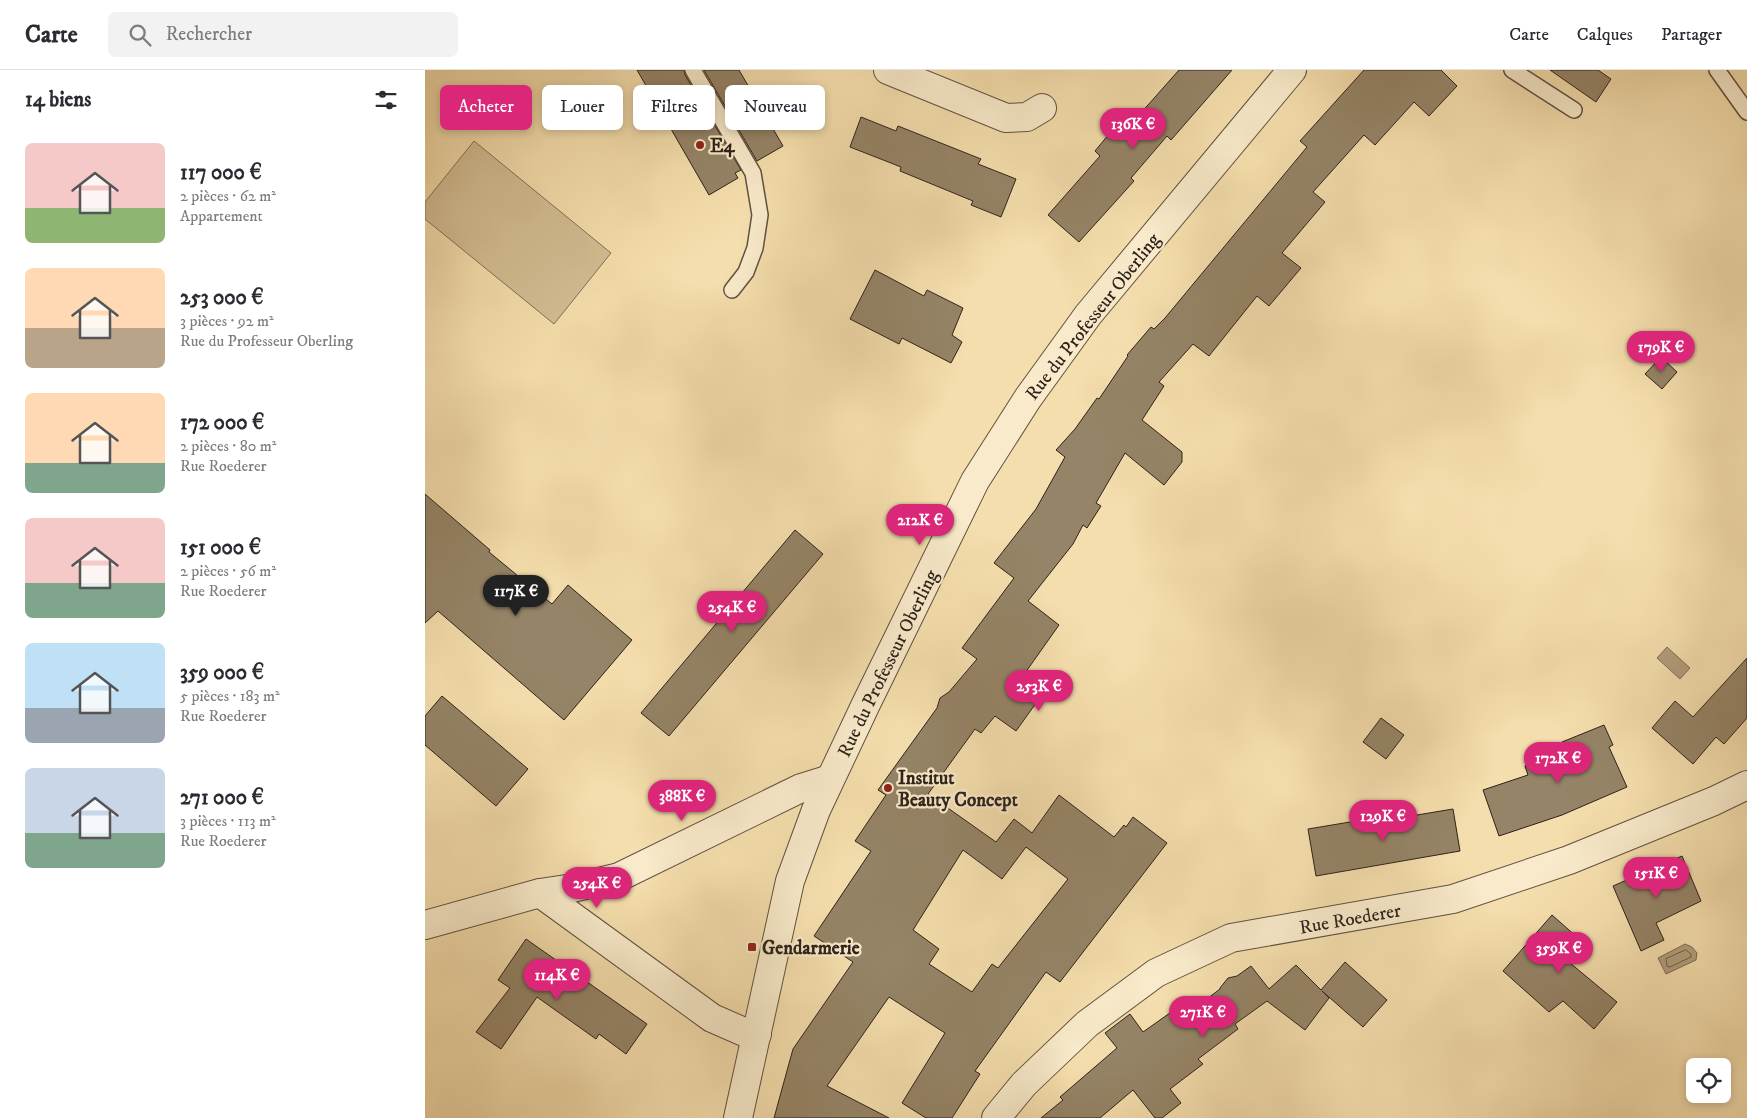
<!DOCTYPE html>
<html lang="fr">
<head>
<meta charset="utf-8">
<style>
	:root { --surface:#fff; --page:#f2f2f3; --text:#2b2b33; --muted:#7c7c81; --line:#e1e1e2; --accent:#db2777 }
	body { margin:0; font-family:"IM FELL DW Pica",serif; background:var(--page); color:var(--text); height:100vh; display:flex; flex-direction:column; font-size:19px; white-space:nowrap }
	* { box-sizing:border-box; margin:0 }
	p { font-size:16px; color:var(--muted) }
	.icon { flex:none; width:28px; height:28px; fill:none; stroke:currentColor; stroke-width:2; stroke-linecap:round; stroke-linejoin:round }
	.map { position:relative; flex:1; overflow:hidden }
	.panel { display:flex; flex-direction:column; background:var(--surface); width:425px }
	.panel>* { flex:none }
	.hud { position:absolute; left:15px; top:15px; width:475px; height:45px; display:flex; gap:10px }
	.controls { position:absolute; left:1261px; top:988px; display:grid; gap:10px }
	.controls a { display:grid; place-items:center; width:45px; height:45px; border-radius:8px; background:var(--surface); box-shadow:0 2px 8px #0003; font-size:25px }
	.price { position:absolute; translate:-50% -42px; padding:0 11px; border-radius:18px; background:var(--accent); color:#fff; font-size:16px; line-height:32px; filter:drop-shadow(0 1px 2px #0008) }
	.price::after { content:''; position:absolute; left:50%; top:30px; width:15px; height:11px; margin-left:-8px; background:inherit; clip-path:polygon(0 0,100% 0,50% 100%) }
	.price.selected { background:#222; color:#fff }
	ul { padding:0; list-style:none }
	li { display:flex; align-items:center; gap:15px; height:125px; padding:0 25px }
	li span { display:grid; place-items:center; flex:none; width:140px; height:100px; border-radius:8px; color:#555 }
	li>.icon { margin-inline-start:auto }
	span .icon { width:60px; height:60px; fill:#fffc; stroke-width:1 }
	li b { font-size:21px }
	h2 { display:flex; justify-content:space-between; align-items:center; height:60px; padding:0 25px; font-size:21px }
	.chip { padding:0 18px; border-radius:8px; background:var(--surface); box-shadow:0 2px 8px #0003; font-size:18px; line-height:45px }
	.chip.selected { background:var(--accent); color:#fff }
	header { display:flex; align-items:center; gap:30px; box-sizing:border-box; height:70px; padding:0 25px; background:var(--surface); border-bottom:1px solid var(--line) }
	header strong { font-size:24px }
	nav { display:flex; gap:28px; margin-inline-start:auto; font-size:18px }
	.search { width:350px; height:45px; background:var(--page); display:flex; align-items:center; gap:12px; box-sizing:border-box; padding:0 18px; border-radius:8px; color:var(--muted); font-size:19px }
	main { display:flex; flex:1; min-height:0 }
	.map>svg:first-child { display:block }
	.green { fill:#d3be94; stroke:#807058 }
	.water { fill:#b19e7b; stroke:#7d6c55 }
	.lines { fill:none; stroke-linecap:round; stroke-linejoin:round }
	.shore { stroke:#70604b; stroke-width:1 }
	.building { fill:#958467; stroke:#2e221b; fill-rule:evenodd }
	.service-casing { stroke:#605140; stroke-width:18 }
	.minor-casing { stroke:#605140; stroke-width:30 }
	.tertiary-casing { stroke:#605140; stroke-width:30 }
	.service { stroke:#f8eaca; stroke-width:15 }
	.minor { stroke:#f8eaca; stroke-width:28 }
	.tertiary { stroke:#f8eaca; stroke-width:28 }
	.poi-dot { fill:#8f2418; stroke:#f8eaca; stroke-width:2 }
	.labels { text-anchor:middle; stroke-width:4.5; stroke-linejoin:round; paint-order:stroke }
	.poi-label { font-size:19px; font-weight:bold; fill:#2e221b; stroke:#f8eaca; text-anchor:start }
	.street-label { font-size:19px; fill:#2e221b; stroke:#f8eaca }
</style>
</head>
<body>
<header>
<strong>Carte</strong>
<div class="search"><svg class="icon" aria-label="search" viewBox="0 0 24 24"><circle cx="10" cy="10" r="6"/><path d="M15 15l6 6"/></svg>Rechercher</div>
<nav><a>Carte</a><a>Calques</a><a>Partager</a></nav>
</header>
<main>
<section class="panel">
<h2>14 biens<svg class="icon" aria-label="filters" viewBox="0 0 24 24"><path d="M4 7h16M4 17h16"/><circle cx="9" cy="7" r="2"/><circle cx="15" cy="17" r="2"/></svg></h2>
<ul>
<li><span style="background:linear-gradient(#f6c9c9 65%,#8fb573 0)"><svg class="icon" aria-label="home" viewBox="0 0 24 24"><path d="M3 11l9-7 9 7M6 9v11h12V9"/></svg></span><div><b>117 000 €</b><p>2 pièces · 62 m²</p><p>Appartement</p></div></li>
<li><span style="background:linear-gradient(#ffd9b3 60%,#b9a48a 0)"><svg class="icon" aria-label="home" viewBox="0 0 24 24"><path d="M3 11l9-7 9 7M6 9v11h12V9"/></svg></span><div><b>253 000 €</b><p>3 pièces · 92 m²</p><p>Rue du Professeur Oberling</p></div></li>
<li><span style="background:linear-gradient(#ffd9b3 70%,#7fa58c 0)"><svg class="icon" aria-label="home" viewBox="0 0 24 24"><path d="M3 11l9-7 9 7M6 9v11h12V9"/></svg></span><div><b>172 000 €</b><p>2 pièces · 80 m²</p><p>Rue Roederer</p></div></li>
<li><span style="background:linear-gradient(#f6c9c9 65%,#7fa58c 0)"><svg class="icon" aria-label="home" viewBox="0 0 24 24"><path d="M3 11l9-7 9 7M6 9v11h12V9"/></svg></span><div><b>151 000 €</b><p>2 pièces · 56 m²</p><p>Rue Roederer</p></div></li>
<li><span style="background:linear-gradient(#bfe0f5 65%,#9aa5b1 0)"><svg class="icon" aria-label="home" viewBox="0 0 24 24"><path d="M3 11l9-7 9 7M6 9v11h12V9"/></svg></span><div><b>359 000 €</b><p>5 pièces · 183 m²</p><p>Rue Roederer</p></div></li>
<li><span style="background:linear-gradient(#c9d6e8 65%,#7fa58c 0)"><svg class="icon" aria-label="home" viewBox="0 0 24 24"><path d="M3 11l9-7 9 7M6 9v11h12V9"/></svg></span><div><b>271 000 €</b><p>3 pièces · 113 m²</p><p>Rue Roederer</p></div></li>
</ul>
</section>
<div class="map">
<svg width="1322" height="1048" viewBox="0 0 1322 1048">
	<rect width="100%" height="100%" fill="#f5dead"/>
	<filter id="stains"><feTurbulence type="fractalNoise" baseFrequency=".004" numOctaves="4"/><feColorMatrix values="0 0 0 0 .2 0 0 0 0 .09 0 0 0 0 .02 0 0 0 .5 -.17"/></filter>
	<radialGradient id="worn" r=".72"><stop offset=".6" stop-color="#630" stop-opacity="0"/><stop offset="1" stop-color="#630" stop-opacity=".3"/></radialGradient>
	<polygon class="green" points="49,71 186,183 129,254 0,149 0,132"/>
	<g class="water">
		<polygon points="1242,577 1265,598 1255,609 1232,588"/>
		<polygon points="1260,874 1267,877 1272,883 1271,890 1241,904 1233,888"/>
	</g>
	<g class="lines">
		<polygon class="shore" points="1261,880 1266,884 1266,887 1245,897 1242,896 1241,889"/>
	</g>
	<g class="building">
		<polygon points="212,0 259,0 260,5 316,100 310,103 313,108 284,125"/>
		<polygon points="279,0 314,0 358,76 332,91"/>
		<polygon points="754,0 807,0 746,70 742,66 706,108 709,111 654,172 623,145 675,86 670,81 684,64 692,70"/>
		<path d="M 939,0 L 1016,0 L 1032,16 L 1004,46 L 989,32 L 950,75 L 939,65 L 888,122 L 900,132 L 857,183 L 876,198 L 844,236 L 832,226 L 784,286 L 768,274 L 734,312 L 739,316 L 717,350 L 757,382 L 757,392 L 739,415 L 700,383 L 671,433 L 676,436 L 662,458 L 658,455 L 648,474 L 603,531 L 634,555 L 593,613 L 614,629 L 591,661 L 570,646 L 556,663 L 550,659 L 503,724 L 571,772 L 589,749 L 607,763 L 634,725 L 689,767 L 699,755 L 701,757 L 708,747 L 742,773 L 635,912 L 621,902 L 550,1001 L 555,1004 L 527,1048 L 501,1048 L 477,1033 L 520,963 L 464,927 L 402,1016 L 464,1048 L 349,1048 L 368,979 L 428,892 L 389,866 L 446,781 L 430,771 L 461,725 L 453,720 L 512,638 L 515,628 L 524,622 L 552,589 L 537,578 L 589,508 L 569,493 L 611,439 L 640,387 L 631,380 L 650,359 L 672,328 L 674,329 L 703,286 L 702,285 L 726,257 L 729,259 L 740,248 L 882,77 L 875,71 ZM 601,777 L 643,809 L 573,898 L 567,894 L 547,922 L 504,894 L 514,879 L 488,860 L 538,780 L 577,809 Z"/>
		<polygon points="1125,0 1173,0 1186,9 1171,32"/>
		<polygon points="436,47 471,61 473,56 556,89 553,94 591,109 576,147 546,135 548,131 475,101 476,97 425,77"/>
		<polygon points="450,200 499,226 502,220 538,238 527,265 537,272 526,293 477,268 474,274 425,249"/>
		<polygon points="1236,287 1252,302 1237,319 1220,304"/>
		<polygon points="0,424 65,480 64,482 127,534 143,515 207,570 139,650 13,541 0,553"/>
		<polygon points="370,460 398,484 244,666 216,643"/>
		<polygon points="1322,588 1322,648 1299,674 1291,667 1268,694 1227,658 1250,631 1268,647"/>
		<polygon points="17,626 103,699 71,736 0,675 0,646"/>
		<polygon points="956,648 979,665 961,689 938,672"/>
		<polygon points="1179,655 1188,675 1184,677 1202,717 1137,745 1074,766 1058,720 1103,705 1100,696 1141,681 1137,672"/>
		<polygon points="1028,739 1035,781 891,806 883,759 931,751 932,755"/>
		<polygon points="1257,786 1276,831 1231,853 1239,870 1216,881 1188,816"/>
		<polygon points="1127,845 1161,875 1145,893 1192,932 1169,959 1138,931 1124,942 1078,901"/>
		<polygon points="101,869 222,954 201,984 174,964 171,969 112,927 76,979 51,962 85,918 73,910"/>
		<polygon points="920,892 962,930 938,957 897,921 904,928 880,960 842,931 810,954 813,959 773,989 778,994 745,1019 756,1033 737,1048 730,1048 708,1020 675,1048 616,1048 638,1030 635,1027 692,978 680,963 705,944 718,962 752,938 758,947 795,919 795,918 803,908 812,906 826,896 844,919 871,895 896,920"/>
	</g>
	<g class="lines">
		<defs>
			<g id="service">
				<polyline points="268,0 328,103 335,145 330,178 321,202 307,220"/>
				<polyline points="1087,0 1149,40"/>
				<polyline points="1292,0 1322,42"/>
			</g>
			<g id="minor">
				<polyline points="463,0 581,48 602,47 617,38"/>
				<polyline points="115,823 148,818 194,807 376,718 405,709"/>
				<polyline points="0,855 115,823 287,948 319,962 332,964"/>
				<polyline points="571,1048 599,1014 662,954 731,903 806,868 1028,829 1144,790 1289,731 1322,715"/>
			</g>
			<polyline id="tertiary" points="313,1048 365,811 391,740 441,634 550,411 603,328 663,245 867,0"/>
		</defs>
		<use href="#service" class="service-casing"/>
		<use href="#minor" class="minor-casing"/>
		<use href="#tertiary" class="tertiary-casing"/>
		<use href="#service" class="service"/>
		<use href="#minor" class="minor"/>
		<use href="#tertiary" class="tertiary"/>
	</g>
	<g class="poi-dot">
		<circle cx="275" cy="75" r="5"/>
		<circle cx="463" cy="718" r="5"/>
		<rect x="322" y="872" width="10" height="10" rx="2.5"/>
	</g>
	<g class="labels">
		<g class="poi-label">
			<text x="285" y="82">E4</text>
			<text x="473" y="714">Institut<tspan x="473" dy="22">Beauty Concept</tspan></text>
			<text x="337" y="884">Gendarmerie</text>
		</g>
		<g class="street-label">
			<text transform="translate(667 246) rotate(-52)" y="7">Rue du Professeur Oberling</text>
			<text transform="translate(462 593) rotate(-64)" y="7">Rue du Professeur Oberling</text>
			<text transform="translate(925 848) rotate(-10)" y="7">Rue Roederer</text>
		</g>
	</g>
	<rect width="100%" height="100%" filter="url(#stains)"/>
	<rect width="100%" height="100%" fill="url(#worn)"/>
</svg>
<div class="controls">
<a><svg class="icon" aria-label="locate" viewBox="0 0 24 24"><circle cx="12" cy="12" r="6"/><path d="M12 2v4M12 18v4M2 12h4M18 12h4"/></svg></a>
</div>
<b class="price" style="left:708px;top:80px">136K €</b>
<b class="price" style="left:1236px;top:303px">179K €</b>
<b class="price" style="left:495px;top:476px">212K €</b>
<b class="price selected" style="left:91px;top:547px">117K €</b>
<b class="price" style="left:307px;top:563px">254K €</b>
<b class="price" style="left:614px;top:642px">253K €</b>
<b class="price" style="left:1133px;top:714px">172K €</b>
<b class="price" style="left:257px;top:752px">388K €</b>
<b class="price" style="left:958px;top:772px">129K €</b>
<b class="price" style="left:1231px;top:829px">151K €</b>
<b class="price" style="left:172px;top:839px">254K €</b>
<b class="price" style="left:1134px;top:904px">359K €</b>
<b class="price" style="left:132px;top:931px">114K €</b>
<b class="price" style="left:778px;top:968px">271K €</b>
<div class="hud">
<a class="chip selected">Acheter</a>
<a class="chip">Louer</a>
<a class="chip">Filtres</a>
<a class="chip">Nouveau</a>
</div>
</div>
</main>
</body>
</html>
